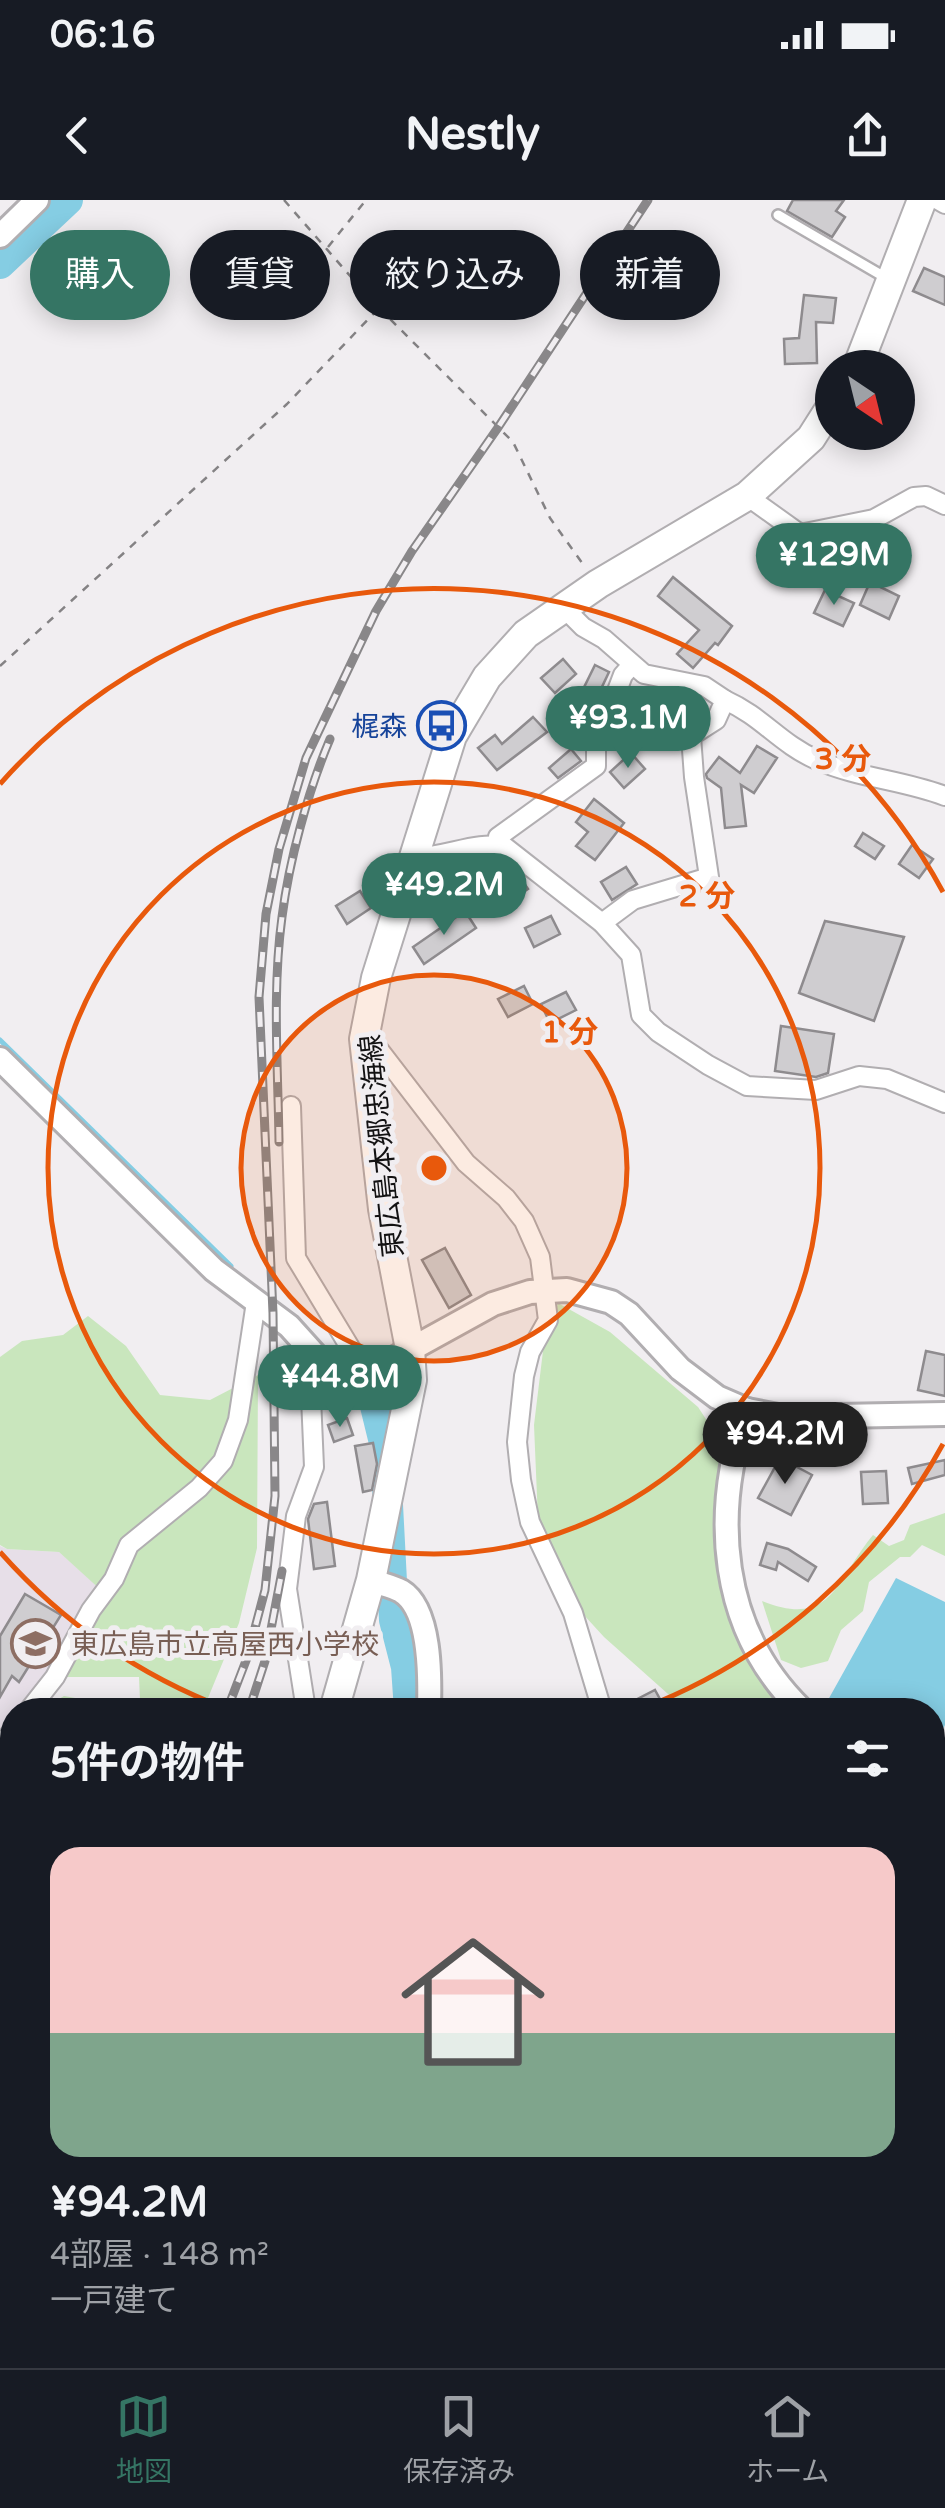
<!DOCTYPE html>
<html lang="ja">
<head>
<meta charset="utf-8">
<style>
	:root { --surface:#171b24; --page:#20242c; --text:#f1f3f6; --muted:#9ea1a6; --line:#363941; --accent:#357564 }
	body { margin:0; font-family:"Varela Round","Noto Sans JP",sans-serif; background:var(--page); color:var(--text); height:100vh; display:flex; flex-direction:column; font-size:38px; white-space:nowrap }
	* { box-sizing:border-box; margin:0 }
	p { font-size:32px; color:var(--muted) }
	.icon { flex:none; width:55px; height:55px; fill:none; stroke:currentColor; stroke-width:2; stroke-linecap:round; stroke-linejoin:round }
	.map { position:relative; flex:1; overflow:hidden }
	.sheet { position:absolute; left:0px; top:1498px; width:945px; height:672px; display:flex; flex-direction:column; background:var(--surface); border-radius:40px 40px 0 0; box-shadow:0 5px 25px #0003 }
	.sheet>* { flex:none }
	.banner { position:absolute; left:30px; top:30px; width:885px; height:90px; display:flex; gap:20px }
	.needle { width:65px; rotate:145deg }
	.fabs { position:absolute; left:815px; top:150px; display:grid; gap:20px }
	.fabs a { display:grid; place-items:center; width:100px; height:100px; border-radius:50%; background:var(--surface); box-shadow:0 5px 25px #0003; font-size:50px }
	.price { position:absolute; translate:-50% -85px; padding:0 22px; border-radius:35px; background:var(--accent); color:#fff; font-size:32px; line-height:65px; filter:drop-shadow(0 2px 5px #0008) }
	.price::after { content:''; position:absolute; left:50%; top:60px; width:30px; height:22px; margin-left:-15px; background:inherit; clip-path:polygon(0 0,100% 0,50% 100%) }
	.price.on { background:#222; color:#fff }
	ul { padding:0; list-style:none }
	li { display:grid; align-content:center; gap:20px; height:530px; padding:0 50px }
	li span { display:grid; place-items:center; height:310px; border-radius:30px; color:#555 }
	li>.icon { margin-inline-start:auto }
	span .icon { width:180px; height:180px; fill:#fffc; stroke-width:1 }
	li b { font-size:42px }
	h2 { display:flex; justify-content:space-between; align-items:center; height:120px; padding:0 50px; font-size:42px }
	.pill { padding:0 35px; border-radius:45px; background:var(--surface); box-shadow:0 5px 25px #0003; font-size:35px; line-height:90px }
	.pill.on { background:var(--accent); color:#fff }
	.status { display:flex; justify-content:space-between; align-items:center; height:70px; padding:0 50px; background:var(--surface); direction:ltr }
	.status svg { height:28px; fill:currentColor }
	header { display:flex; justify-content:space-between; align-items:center; height:130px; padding:0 50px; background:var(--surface); font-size:45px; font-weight:700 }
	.tabs { display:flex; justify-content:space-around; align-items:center; height:140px; border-top:2px solid var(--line); background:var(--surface); font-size:28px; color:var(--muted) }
	.tabs a { display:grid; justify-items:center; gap:5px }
	.tabs .on { color:var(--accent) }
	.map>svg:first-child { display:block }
	.built { fill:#e7dfe8 }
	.green { fill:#c9e6bd }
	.water { fill:#85cde3 }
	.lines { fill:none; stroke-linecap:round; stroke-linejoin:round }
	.stream { stroke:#85cde3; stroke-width:5 }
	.river { stroke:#85cde3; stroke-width:30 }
	.building { fill:#cfcdd0; stroke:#8e8b8e; stroke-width:2.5 }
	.service-casing { stroke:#b1aeb1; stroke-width:14 }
	.minor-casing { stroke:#b1aeb1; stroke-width:22 }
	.tertiary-casing { stroke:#b1aeb1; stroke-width:28 }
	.primary-casing { stroke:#b1aeb1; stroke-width:32 }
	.path { stroke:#848284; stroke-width:2.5; stroke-dasharray:8 8; stroke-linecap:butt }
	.service { stroke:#fff; stroke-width:9 }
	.minor { stroke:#fff; stroke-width:18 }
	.tertiary { stroke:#fff; stroke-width:22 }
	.primary { stroke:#fff; stroke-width:28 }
	.rail-casing { stroke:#898789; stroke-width:9 }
	.rail { stroke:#f1eef1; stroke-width:5; stroke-dasharray:15; stroke-linecap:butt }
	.ring { fill:none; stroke:#e8590c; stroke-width:5 }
	.labels { text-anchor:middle; stroke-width:10; stroke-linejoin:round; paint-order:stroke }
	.transit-label { font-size:28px; fill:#164399; stroke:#f1eef1; text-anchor:end }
	.street-label { font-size:28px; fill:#131213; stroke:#f1eef1 }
	.education-label { font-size:28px; fill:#785e54; stroke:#f1eef1; text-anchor:start }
	.centre { fill:#e8590c; stroke:#f1eef1; stroke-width:5 }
	.ring-label { font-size:30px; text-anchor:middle; font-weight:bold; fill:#e8590c; stroke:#f1eef1; stroke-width:10; stroke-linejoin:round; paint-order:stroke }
</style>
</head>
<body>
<div class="status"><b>06:16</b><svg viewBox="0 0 49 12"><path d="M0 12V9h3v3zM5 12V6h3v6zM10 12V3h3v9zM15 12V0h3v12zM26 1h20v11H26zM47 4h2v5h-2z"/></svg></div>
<header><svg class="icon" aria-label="back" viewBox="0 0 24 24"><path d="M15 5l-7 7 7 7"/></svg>Nestly<svg class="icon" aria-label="share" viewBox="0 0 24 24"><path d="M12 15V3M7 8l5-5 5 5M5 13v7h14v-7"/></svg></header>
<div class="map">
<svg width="945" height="2168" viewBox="0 0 945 2168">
	<rect width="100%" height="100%" fill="#f1eef1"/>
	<polygon class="built" points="0,1346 7,1349 59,1352 104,1392 29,1510 12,1510 12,1531 0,1547"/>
	<g class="green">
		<polygon points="558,1103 610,1132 698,1207 721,1242 719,1357 762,1480 787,1510 686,1510 604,1437 561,1390 538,1320 534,1225 543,1151"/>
		<polygon points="88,1116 126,1146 160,1195 210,1200 258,1175 257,1348 239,1423 203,1510 136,1510 140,1500 139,1477 55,1477 103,1392 59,1352 7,1349 0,1345 0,1157 22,1141 63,1135"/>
		<path d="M 945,1313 L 945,1356 L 922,1345 L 910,1357 L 900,1357 L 869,1382 L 863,1411 L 841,1430 L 828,1461 L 801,1468 L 781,1460 L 762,1401 C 832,1429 835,1381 873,1335 L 889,1346 L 904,1340 L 910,1325 Z"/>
		<polygon points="64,1496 109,1504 117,1510 40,1510"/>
		<polygon points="932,1623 945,1631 945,2074 932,2088"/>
		<polygon points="933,2109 945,2115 945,2168 794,2168 796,2158 932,2158"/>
	</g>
	<polygon class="water" points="896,1378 945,1402 945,1525 933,1548 932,1510 844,1510 828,1500"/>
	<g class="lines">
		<polyline class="stream" points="0,840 231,1066"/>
		<g class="river">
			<polyline points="0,64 68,0"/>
			<polyline points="374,1202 385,1247 394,1420 406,1467 409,1510"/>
			<polyline points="267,2168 272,2158"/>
		</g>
	</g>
	<g class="building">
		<polygon points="793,0 844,0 836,11 845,17 832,37 787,11"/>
		<polygon points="924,68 945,77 945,105 913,91"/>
		<polygon points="804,95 836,98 833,123 816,122 817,163 785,164 784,139 799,138"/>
		<polygon points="673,377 732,426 718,445 715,443 693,468 677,454 699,430 658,396"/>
		<polygon points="870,382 899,396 889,419 860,405"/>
		<polygon points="825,390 854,403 843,426 814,413"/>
		<polygon points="563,459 576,474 555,493 541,478"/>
		<polygon points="595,465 609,472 592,508 596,510 583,535 565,526"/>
		<polygon points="672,496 691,506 678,531 660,522"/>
		<polygon points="630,498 649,508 636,533 618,524"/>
		<polygon points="533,517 547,532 497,570 478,548 495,535 502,544"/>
		<polygon points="757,546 777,558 754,593 741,585 746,626 725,628 721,588 707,578 706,574 719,557 740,573"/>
		<polygon points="571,549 581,561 558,578 549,568"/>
		<polygon points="631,553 645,569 624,588 610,572"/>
		<polygon points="594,599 624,623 595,660 576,646 588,632 576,622"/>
		<polygon points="863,633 884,646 875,659 855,646"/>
		<polygon points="912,645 933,659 919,678 899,664"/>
		<polygon points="626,667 637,684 612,700 601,682"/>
		<polygon points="516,672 528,689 504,705 492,687"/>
		<polygon points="360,691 371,708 347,724 336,706"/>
		<polygon points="465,711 476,728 424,764 413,747"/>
		<polygon points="551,716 560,734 534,747 525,728"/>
		<polygon points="825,721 904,737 874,821 799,793"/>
		<polygon points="524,786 533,804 508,817 498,799"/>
		<polygon points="566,792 576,810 550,823 541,804"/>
		<polygon points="781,826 834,834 828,873 816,877 775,871"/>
		<polygon points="445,1048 471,1095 449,1108 422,1060"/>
		<polygon points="926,1151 945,1155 945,1196 918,1190"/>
		<polygon points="347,1218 353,1235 334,1242 328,1225"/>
		<polygon points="373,1243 377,1264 372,1290 363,1292 355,1246"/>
		<polygon points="780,1258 812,1275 791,1315 758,1298"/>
		<polygon points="945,1260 945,1275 912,1284 908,1268"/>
		<polygon points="886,1271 888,1303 863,1304 861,1272"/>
		<polygon points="327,1302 335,1366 314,1369 308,1319 314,1304"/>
		<polygon points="767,1343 788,1349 816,1367 808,1381 778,1362 776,1370 760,1365"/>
		<polygon points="25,1394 61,1415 19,1482 12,1476 0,1497 0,1436"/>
		<polygon points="655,1490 666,1510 616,1510"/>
		<polygon points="12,1868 12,1913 0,1925 0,1879"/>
	</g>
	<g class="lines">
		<defs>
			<g id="service">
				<polyline points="778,15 888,79"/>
				<polyline points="752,2168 756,2158"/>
			</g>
			<g id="minor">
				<polyline points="938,0 945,4"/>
				<polyline points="747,296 800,334 874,319 914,297 926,296 945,305"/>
				<polyline points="564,408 583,427 604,439 644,474 704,486 725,500 716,520 691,536 694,577 709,677 633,700 602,723"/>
				<path d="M 725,500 C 763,517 779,543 817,560 C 858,578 903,580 945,596"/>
				<polyline points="498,645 498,637 596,566 596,546 623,475 631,466"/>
				<path d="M 414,657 C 444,658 477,640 505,647 L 602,723 L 631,755 L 641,815 L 658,832 L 708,865 L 747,886 L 816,890 L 859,876 L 887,879 L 945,903"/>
				<polyline points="364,839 373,842 466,963 506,998 524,1021 540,1057 548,1120 530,1152 524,1176 517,1242 521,1280 530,1322 573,1413 602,1510"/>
				<polyline points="291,906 296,1058 366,1174"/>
				<polyline points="29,1510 55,1477 91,1410 114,1379 129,1345 199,1288 223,1261 238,1220 256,1102"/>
				<polyline points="306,1510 287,1389 296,1316 314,1267 311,1197 317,1179 326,1167"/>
				<polyline points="0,1547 12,1531"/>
				<polyline points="0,1779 12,1793"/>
				<polyline points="945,2075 940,2086 945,2098"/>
				<polyline points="0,2100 12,2102"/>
				<polyline points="637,2168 638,2158"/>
			</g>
			<g id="tertiary">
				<polyline points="0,36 37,0"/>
				<polyline points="0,859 214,1070 289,1126 326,1167 339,1173 366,1174 493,1104 530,1092 567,1090 611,1102 629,1114 680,1169 717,1197 747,1210 783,1217 945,1214"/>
				<path d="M 747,1210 C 711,1314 719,1430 802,1510"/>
				<path d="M 371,1380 C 380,1384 392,1386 401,1391 C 431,1409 430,1477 429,1510"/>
				<polyline points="932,1596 945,1603"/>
				<polyline points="294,2168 299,2158"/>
			</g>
			<g id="primary">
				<polyline points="857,168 922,0"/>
				<polyline points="334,1510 371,1380 412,1180 410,1149 383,1009 364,839 376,778 452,536 487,477 526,434 598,384 747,296 811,238 832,205"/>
				<polyline points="0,1959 12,1949"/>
			</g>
		</defs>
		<use href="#service" class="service-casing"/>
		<use href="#minor" class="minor-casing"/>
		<use href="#tertiary" class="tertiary-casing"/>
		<use href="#primary" class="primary-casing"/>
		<g class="path">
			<polyline points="284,0 371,100 513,242 550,318 585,367"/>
			<polyline points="328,47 366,0"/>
			<polyline points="0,466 287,204 380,107"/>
		</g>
		<use href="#service" class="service"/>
		<use href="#minor" class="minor"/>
		<use href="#tertiary" class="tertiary"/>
		<use href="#primary" class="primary"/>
		<defs>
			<g id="rail">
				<path d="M 279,942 C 278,867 272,791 282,717 C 289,661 308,591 330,539"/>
				<polyline points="227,1510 247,1458 265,1390 275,1296 273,1113 259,797 266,714 279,649 306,558 376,411 412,351 497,229 648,0"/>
				<polyline points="249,1510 265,1461 282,1371"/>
				<polyline points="0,1821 12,1811"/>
				<polyline points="0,1848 12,1839"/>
			</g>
		</defs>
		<use href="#rail" class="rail-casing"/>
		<use href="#rail" class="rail"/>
	</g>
	<circle cx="434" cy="968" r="193" fill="#e8590c" fill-opacity=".12"/>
	<g class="ring">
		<circle cx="434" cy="968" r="193"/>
		<circle cx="434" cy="968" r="386"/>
		<path d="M943 1244A579 579 0 0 1 641 1509M227 1509A579 579 0 0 1 0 1352M0 584A579 579 0 0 1 943 692"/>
	</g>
	<defs>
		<symbol id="bus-ring" viewBox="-11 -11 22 22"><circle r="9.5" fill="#f1eef1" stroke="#1a4fb4" stroke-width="1.5"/><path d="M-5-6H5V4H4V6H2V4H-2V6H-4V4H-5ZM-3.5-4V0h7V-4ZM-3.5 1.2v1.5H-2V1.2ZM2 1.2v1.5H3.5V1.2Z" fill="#1a4fb4"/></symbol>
		<symbol id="school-ring" viewBox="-11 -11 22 22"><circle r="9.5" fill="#f1eef1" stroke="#8d6e63" stroke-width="1.5"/><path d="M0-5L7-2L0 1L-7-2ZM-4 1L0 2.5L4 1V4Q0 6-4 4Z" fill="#8d6e63"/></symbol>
	</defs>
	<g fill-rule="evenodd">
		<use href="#bus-ring" x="414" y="498" width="55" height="55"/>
		<use href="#school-ring" x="8" y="1416" width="55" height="55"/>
	</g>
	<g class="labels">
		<g class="transit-label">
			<text x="407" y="536">梶森</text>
		</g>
		<g class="street-label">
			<text transform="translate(381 946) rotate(-96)" y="10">東広島本郷忠海線</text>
		</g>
		<g class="education-label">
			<text x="71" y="1454">東広島市立高屋西小学校</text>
		</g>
	</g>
	<circle cx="434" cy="968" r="15" class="centre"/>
	<g class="ring-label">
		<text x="843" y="569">3 分</text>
		<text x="707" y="706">2 分</text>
		<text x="570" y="842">1 分</text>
	</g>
</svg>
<div class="fabs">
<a><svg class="needle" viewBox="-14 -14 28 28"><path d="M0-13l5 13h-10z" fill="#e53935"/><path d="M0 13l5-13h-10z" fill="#9ea1a6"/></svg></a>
</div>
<b class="price" style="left:834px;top:408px">¥129M</b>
<b class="price" style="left:628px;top:571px">¥93.1M</b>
<b class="price" style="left:444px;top:738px">¥49.2M</b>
<b class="price" style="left:340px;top:1230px">¥44.8M</b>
<b class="price on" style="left:785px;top:1287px">¥94.2M</b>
<div class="banner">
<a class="pill on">購入</a>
<a class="pill">賃貸</a>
<a class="pill">絞り込み</a>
<a class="pill">新着</a>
</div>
<section class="sheet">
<h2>5件の物件<svg class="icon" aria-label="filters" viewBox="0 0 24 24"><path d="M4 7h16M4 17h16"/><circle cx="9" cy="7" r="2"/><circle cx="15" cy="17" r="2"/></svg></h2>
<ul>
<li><span style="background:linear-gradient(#f6c9c9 60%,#7fa58c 0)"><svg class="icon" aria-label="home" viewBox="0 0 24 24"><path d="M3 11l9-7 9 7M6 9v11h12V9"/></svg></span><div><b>¥94.2M</b><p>4部屋 · 148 m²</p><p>一戸建て</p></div></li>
</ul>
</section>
</div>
<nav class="tabs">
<a class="on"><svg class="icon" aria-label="map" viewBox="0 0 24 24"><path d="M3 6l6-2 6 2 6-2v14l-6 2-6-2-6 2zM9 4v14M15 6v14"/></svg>地図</a>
<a><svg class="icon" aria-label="saved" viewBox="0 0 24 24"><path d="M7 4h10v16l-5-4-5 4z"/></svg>保存済み</a>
<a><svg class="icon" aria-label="home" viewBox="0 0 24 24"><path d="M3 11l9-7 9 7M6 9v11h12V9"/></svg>ホーム</a>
</nav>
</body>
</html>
